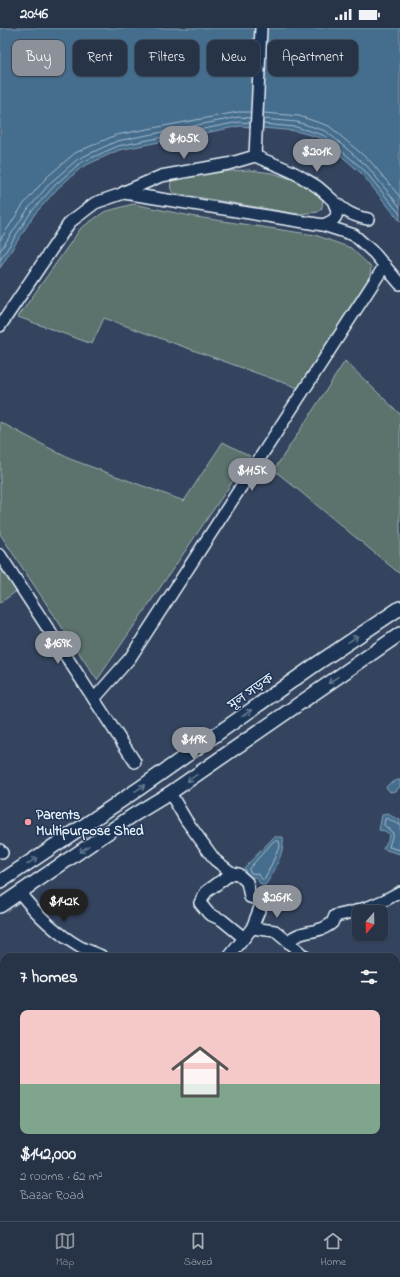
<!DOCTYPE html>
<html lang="en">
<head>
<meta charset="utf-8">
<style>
	:root { --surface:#273347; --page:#2f3b4e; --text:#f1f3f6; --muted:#a4aab4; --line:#434e60; --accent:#8c9099 }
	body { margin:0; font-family:"Indie Flower","Noto Sans Bengali",sans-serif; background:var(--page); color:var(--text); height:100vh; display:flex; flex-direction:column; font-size:15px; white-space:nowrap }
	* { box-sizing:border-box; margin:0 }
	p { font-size:13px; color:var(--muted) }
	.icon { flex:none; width:22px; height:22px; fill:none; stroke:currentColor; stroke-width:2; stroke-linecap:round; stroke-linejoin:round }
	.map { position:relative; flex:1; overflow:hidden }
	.sheet { position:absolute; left:0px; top:925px; width:400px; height:268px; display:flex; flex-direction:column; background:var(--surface); border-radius:12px 12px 0 0; box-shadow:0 1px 3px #0004,0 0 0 1px var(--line) }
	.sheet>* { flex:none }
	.guide { position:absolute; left:12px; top:12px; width:376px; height:36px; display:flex; gap:8px }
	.needle { width:26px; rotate:200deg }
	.fabs { position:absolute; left:352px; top:877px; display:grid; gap:8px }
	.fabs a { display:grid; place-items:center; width:36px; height:36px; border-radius:8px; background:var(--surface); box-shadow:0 1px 3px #0004,0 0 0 1px var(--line); font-size:20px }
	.price { position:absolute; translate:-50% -34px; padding:0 9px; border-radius:14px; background:var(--accent); color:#fff; font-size:13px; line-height:26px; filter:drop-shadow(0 1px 2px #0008) }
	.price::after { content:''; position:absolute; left:50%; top:24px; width:12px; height:9px; margin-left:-6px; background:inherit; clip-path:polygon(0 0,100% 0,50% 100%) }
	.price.active { background:#222; color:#fff }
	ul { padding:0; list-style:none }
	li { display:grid; align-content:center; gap:8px; height:212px; padding:0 20px }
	li span { display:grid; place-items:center; height:124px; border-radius:8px; color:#555 }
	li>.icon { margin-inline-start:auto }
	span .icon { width:72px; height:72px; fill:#fffc; stroke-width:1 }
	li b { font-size:17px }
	h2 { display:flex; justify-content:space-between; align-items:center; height:48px; padding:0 20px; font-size:17px }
	.chip { padding:0 14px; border-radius:8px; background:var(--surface); box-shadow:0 1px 3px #0004,0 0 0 1px var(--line); font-size:14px; line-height:36px }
	.chip.active { background:var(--accent); color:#fff }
	.status { display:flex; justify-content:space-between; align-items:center; height:28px; padding:0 20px; background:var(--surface); direction:ltr }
	.status svg { height:11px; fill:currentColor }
	.dock { display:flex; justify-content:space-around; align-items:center; height:56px; border-top:1px solid var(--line); background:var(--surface); font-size:11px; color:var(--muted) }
	.dock a { display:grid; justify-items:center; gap:2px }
	.dock .active { color:var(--accent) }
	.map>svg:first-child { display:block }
	.green { fill:#5b726d; stroke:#a2b2b2 }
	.water { fill:#456d8d; stroke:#86a2b8 }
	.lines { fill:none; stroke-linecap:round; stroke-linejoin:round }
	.shore { stroke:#a7bccd; stroke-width:1 }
	.minor-casing { stroke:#e8f1f8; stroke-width:14 }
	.tertiary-casing { stroke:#e8f1f8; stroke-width:16 }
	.minor { stroke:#1d3557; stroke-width:11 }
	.tertiary { stroke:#1d3557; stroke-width:13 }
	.oneway { stroke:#64778f }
	.poi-dot { fill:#ff9aa2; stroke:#1d3557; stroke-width:1.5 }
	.labels { text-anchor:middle; stroke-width:3; stroke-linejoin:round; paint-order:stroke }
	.street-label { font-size:14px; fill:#e8f1f8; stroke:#1d3557 }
	.poi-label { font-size:14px; font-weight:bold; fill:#e8f1f8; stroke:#1d3557; text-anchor:start }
</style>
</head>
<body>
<div class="status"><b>20:46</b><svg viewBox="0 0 49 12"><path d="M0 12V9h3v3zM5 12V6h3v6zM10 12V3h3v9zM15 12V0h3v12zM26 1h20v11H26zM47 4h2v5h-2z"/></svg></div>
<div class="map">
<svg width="400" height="1193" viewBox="0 0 400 1193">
	<rect width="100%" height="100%" fill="#34445f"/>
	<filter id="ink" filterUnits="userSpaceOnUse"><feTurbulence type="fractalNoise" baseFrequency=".025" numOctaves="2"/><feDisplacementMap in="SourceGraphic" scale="8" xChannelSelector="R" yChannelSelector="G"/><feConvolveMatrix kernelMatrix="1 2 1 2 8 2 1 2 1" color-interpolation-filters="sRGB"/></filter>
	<g filter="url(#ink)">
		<g class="green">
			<path d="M 249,142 L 272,145 L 292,151 L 323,169 L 322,180 L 318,184 L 298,186 L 173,165 C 169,159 170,155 174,149 L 231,143 Z"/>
			<polygon points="133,176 196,189 315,207 351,220 371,239 370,248 298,360 104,290 92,316 18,289 81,200 104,184"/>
			<polygon points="345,333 400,386 400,546 274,442"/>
			<polygon points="0,394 70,431 184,473 223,414 250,428 97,652 0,506"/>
			<polygon points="0,540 18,562 0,575"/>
		</g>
		<g class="water">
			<polygon points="0,0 400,0 400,193 361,145 321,110 296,103 240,98 119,122 82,139 58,160 34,187 0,240"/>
			<polygon points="398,752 400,752 400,759 396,763 390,764 386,759 390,755"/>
			<polygon points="388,786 393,789 400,792 400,826 383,821 388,812 389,806 385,803 379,802 382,787"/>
			<path d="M 274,809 L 283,809 C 285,823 274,846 265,857 L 261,857 L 256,849 L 253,849 L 253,850 L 248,848 L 244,840 Z"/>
		</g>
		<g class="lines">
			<g class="shore">
				<polyline points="264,85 299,88 329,98 371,134 400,169"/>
				<polyline points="263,91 297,94 326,103 367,138 400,179"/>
				<polyline points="263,96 296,99 323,107 364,142 400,186"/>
				<polyline points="0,212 23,177 47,149 75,125 116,107 238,84 251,84"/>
				<polyline points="0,223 28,181 51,154 78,131 117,113 239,89 250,90"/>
				<polyline points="0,232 31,184 55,157 80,135 118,118 239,94 250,95"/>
				<polyline points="400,796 397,796 387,790 385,791 384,797 393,805 389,819 400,822"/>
				<polygon points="274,813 279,813 280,817 265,851 263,852 258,846 251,845 249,841"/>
			</g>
			<defs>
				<g id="minor">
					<polyline points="255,128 261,0"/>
					<path d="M 124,164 L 161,148 L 228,136 L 255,128 C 270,135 290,141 303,150 C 308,153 314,156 319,160 C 336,174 344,187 368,191"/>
					<path d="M 323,197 C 336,192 340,188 334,175"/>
					<polyline points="0,298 70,194 95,175 124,165 323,197 354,207 374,225 400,256"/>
					<polyline points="0,527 135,734"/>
					<polyline points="94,671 130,630 385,237"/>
					<polyline points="170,765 186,792 215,832 232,845 238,846 247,854 250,869 256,870 265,867 252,900 229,929"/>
					<polyline points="0,822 2,825"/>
					<polyline points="232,845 206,864 200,875 209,886 222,892 244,910"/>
					<path d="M 20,865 C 37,887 56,905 80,919 C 88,923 96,925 103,929"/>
					<polyline points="252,900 275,903 288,914"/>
					<path d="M 305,929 L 288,914 C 297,904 309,905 321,901 C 325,900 329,897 332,895 L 335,888 C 357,884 380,876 400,864"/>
					<polyline points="400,994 398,999 400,1004"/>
					<polyline points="396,1051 400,1058"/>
					<polyline points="0,1077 4,1073"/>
					<polyline points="396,1118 400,1122"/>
					<polyline points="396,1183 400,1178"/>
					<polyline points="117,1189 122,1193"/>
					<polyline points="356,1189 359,1193"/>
					<polyline points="220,1193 222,1189"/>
					<polyline points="389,1193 392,1189"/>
				</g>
				<g id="tertiary">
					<polyline points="0,854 140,760 315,637 400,580"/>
					<polyline points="0,878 132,788 170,765 400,606"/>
					<polyline points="0,1170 4,1175"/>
					<polyline points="15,1189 18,1193"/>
				</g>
			</defs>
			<use href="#minor" class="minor-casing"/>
			<use href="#tertiary" class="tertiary-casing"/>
			<use href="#minor" class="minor"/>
			<use href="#tertiary" class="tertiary"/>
		</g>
		<defs><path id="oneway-shaft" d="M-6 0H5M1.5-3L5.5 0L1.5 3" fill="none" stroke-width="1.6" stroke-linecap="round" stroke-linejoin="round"/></defs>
		<g class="oneway">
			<use href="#oneway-shaft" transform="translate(353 611) rotate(-34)"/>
			<use href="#oneway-shaft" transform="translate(333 652) rotate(145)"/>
			<use href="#oneway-shaft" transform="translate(247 685) rotate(-35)"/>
			<use href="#oneway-shaft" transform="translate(192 750) rotate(145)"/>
			<use href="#oneway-shaft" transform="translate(140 760) rotate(-34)"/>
			<use href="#oneway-shaft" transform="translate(84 821) rotate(146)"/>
			<use href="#oneway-shaft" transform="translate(32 833) rotate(-34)"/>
		</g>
	</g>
	<circle class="poi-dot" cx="28" cy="794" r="4"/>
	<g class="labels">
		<g class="street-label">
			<text transform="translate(250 663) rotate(-35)" y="5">মূল সড়ক</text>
		</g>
		<g class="poi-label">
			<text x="36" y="791">Parents<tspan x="36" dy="16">Multipurpose Shed</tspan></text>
		</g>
	</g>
</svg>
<div class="fabs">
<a><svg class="needle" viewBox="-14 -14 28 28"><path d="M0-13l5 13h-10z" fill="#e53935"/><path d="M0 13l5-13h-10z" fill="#a4aab4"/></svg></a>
</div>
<b class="price" style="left:184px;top:132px">$105K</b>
<b class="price" style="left:317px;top:145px">$201K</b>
<b class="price" style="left:252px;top:464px">$115K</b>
<b class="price" style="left:58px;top:637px">$169K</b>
<b class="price" style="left:194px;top:733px">$119K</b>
<b class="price" style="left:277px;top:891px">$261K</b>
<b class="price active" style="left:64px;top:895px">$142K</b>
<div class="guide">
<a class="chip active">Buy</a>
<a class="chip">Rent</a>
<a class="chip">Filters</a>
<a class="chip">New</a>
<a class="chip">Apartment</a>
</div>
<section class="sheet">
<h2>7 homes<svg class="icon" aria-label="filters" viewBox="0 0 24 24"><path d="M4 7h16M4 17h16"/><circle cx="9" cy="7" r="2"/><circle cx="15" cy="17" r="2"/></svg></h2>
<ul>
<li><span style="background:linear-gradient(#f6c9c9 60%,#7fa58c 0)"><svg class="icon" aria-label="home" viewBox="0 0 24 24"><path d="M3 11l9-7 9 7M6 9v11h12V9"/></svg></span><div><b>$142,000</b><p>2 rooms · 62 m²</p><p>Bazar Road</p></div></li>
</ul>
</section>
</div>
<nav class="dock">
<a class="active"><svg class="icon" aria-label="map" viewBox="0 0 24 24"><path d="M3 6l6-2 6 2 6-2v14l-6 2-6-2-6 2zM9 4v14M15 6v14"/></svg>Map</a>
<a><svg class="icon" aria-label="saved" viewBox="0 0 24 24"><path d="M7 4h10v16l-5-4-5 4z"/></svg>Saved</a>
<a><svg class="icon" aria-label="home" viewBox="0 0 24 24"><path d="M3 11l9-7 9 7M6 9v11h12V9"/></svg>Home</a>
</nav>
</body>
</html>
